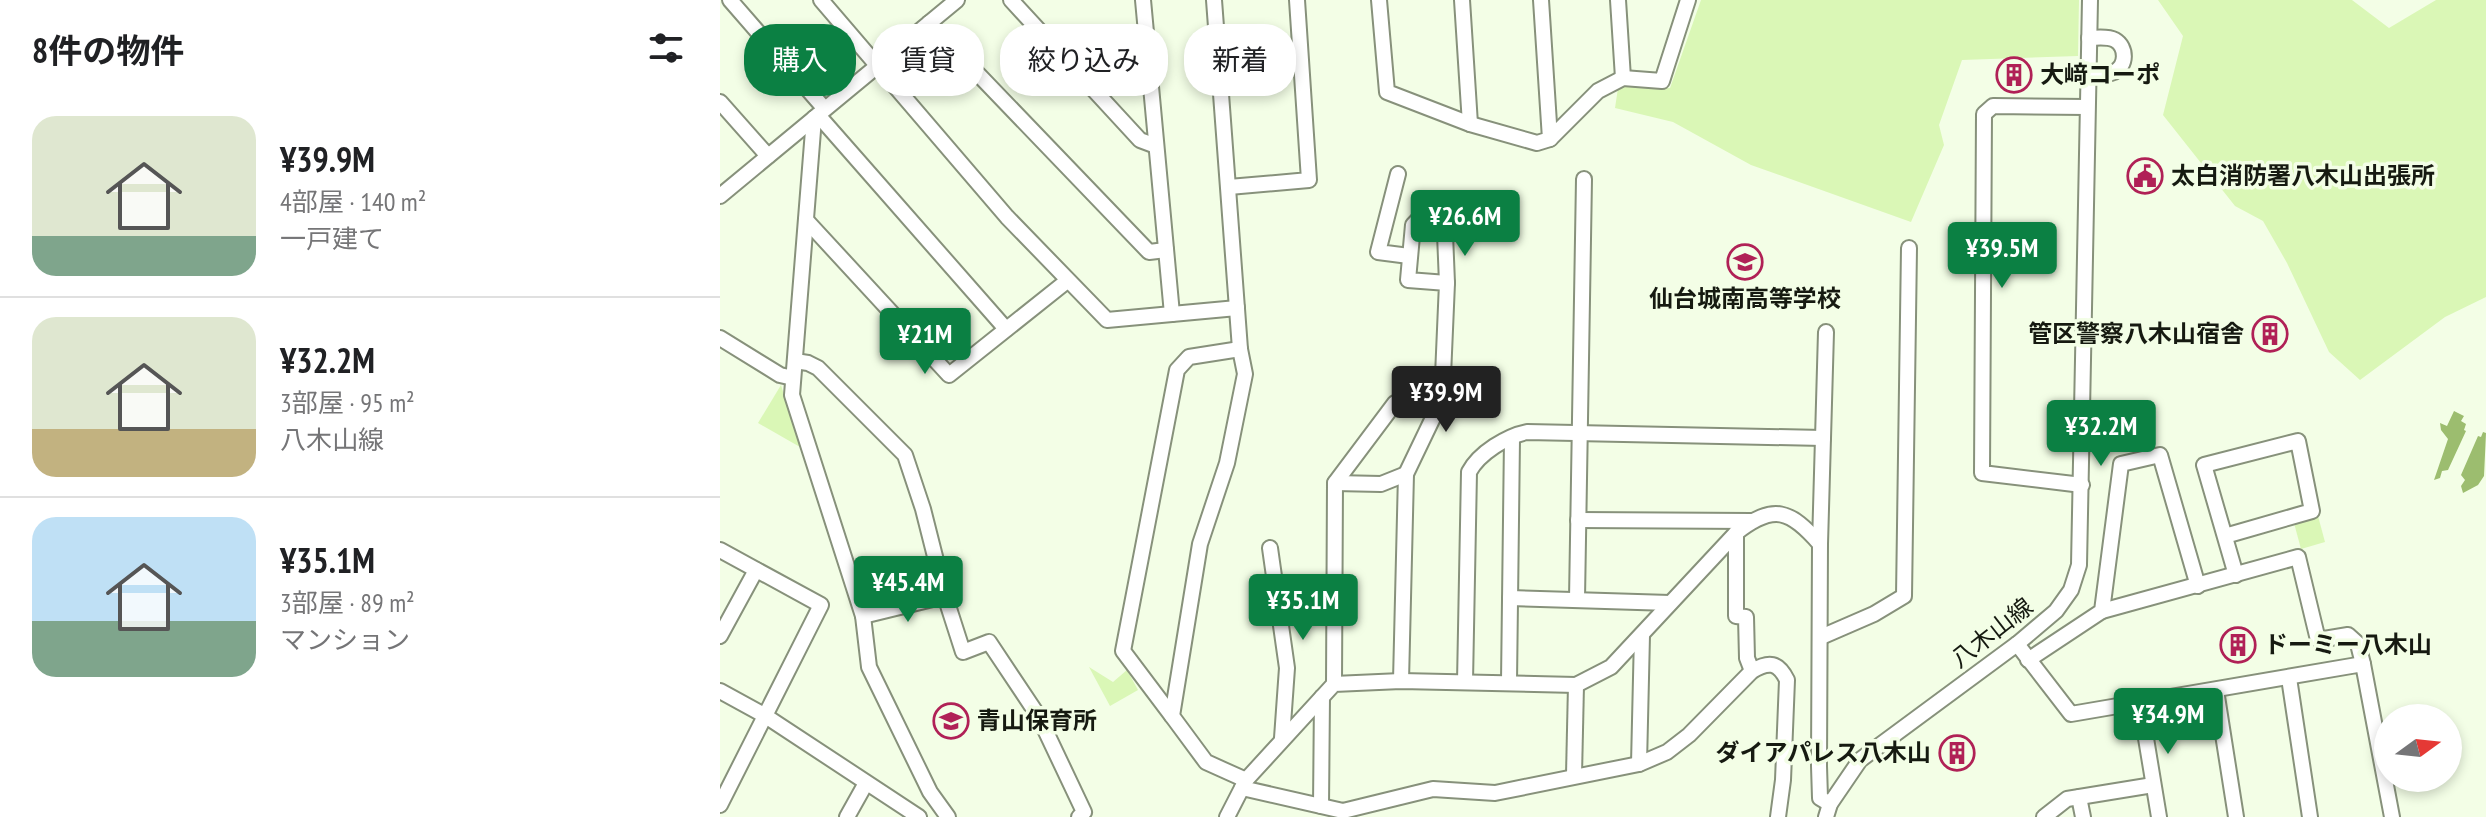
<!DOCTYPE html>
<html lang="ja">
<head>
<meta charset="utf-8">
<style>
	:root { --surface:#fff; --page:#f6f6f6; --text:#202124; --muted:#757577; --line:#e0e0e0; --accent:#0b8043 }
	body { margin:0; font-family:"PT Sans Narrow","Noto Sans JP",sans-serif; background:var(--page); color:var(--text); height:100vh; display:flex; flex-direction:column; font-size:30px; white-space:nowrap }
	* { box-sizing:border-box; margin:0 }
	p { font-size:26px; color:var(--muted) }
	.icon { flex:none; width:44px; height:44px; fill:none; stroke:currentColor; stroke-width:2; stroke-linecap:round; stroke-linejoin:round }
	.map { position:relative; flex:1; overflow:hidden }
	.sheet { display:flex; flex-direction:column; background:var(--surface); width:720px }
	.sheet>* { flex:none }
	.hud { position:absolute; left:24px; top:24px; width:760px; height:72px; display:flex; gap:16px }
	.needle { width:52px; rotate:75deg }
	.tools { position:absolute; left:1654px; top:704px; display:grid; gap:16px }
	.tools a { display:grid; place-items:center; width:88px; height:88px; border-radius:50%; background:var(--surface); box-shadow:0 4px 12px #0003; font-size:40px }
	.price { position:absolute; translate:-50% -68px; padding:0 18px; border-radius:8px; background:var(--accent); color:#fff; font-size:26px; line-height:52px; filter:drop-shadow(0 2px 4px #0008) }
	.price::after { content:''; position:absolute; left:50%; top:48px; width:24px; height:18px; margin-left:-12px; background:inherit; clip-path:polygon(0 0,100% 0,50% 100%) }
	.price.on { background:#222; color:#fff }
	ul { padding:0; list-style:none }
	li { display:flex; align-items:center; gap:24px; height:200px; padding:0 32px }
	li+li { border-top:2px solid var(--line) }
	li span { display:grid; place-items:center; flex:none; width:224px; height:160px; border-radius:24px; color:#555 }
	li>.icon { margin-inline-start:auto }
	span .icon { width:96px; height:96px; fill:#fffc; stroke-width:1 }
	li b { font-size:34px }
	h2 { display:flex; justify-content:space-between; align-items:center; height:96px; padding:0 32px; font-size:34px }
	.pill { padding:0 28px; border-radius:32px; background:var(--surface); box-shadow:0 4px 12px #0003; font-size:28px; line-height:72px }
	.pill.on { background:var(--accent); color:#fff }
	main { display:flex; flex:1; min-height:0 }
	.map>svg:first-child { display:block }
	.green { fill:#daf7b6 }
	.water { fill:#9cbd6f }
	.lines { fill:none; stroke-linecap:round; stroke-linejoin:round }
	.minor-casing { stroke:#87917b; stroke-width:18 }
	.minor { stroke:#fff; stroke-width:14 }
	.labels { text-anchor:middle; stroke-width:7; stroke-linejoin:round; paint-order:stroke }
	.poi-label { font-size:24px; font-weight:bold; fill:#161a11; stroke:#f3fee6; text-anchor:start }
	.street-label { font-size:24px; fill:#161a11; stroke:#f3fee6 }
</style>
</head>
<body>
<main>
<section class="sheet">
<h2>8件の物件<svg class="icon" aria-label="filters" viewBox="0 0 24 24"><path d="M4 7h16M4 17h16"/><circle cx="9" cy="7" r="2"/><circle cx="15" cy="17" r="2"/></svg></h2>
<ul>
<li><span style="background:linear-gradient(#dfe7d0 75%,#7fa58c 0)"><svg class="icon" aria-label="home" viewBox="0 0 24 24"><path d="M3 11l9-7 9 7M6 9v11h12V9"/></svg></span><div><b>¥39.9M</b><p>4部屋 · 140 m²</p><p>一戸建て</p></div></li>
<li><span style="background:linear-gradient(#dfe7d0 70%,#c2b280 0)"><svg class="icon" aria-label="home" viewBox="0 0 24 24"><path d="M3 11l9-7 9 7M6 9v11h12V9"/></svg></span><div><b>¥32.2M</b><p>3部屋 · 95 m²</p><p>八木山線</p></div></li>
<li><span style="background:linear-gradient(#bfe0f5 65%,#7fa58c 0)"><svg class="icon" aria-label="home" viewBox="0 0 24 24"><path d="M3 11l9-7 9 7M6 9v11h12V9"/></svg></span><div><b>¥35.1M</b><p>3部屋 · 89 m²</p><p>マンション</p></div></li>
</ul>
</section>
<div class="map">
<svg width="1766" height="817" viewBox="0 0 1766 817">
	<rect width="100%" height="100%" fill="#f3fee6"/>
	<g class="green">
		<polygon points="981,0 1359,0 1358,56 1242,60 1219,125 1224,145 1191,222 1031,165 953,122 895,108 898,88 906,85 950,88"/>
		<polygon points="1438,0 1632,0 1669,28 1716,0 1766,0 1766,297 1725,317 1640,380 1609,352 1567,263 1543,221 1515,206 1443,115 1463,36"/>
		<polygon points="61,385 80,447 38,423"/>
		<polygon points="1598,516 1605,542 1581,549 1574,523"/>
		<polygon points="369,667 393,682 407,670 418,690 390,706"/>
	</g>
	<g class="water">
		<polygon points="1734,411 1744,416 1741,421 1746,424 1744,430 1746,431 1728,470 1722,471 1720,478 1714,480 1728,439 1721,430 1720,423 1727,426"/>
		<polygon points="1763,432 1766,433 1764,476 1758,485 1743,493 1741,486 1745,480 1741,475 1758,436 1761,437"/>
	</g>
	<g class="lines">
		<defs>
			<g id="minor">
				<polyline points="10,0 104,108"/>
				<polyline points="101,0 287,217 387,320 517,308"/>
				<polyline points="291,0 420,140 436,146"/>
				<polyline points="423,0 452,314"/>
				<polyline points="494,0 520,349 525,374 507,463 480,544 452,716 486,762 526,780"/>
				<polyline points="659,0 667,92 750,124 817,143 830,139 821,0"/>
				<polyline points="742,0 750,124"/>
				<polyline points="898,0 903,78"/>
				<polyline points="209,23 429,252 446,250"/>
				<path d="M 1369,72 C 1377,73 1386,76 1394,72 C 1407,66 1407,47 1395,40 C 1387,36 1377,38 1369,38"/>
				<polyline points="0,102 48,156"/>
				<polyline points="98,115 286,329"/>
				<polyline points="94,118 72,395 143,616 149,667 210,792 228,817"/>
				<polyline points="830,139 878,91 903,78 942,81 968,0"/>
				<polyline points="678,174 658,252 689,256"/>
				<polyline points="509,187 589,180 577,0"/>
				<polyline points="0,196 237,0"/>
				<polyline points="86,220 229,375 347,281"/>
				<polyline points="725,234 727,283"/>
				<polyline points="1106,332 1100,544 1099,766 1100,798 1110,804"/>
				<polyline points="0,338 60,375 73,378"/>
				<polyline points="75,361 88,363 98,368 185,455 203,509 225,596 243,652 269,642 319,717 364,812 359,817"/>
				<polyline points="615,483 661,484 686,474"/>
				<polyline points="1362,485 1262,473 1264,114 1273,106 1367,107"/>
				<polyline points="858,520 1031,521"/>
				<polyline points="1016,533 1016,616 1026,617 1027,658 1032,671"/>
				<polyline points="1505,536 1592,511 1578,441 1484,465 1516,575"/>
				<polyline points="550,548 567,668 562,738"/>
				<polyline points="0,550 101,605 0,805"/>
				<polyline points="790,598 950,603"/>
				<polyline points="857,599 864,179"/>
				<polyline points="1382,611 1578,557 1598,640 1628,635 1638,644 1643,664"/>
				<polyline points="143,616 225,596"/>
				<polyline points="0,636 36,570"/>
				<polyline points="1101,637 1154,614 1184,596 1189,248"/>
				<polyline points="1297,644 1351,714 1643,664 1672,817"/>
				<polyline points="1308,660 1382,611 1401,464 1440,455 1478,586"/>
				<polyline points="1569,678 1590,817"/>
				<polyline points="681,681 686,474 722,399 727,283 688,280 693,225 711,206"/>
				<path d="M 745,682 L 749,472 C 759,453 787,436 807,432 L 1103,438"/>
				<polyline points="789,682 792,439"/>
				<polyline points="614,684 615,483 675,403 689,398 722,399"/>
				<polyline points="1496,690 1516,817"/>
				<polyline points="0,691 44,715 199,817"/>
				<polyline points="1420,702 1439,817"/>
				<polyline points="452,716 403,651 457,370 469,357 520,349"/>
				<polyline points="919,764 922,635"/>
				<polyline points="854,775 856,685"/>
				<path d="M 522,788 L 623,811 L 713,789 L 775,793 L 919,764 L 947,752 L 969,735 L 1032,671 C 1049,661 1058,662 1067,680 L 1063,780 L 1058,817"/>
				<polyline points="1359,797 1363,817"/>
				<polyline points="601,806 602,697"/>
				<polyline points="127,817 146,783"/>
				<path d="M 507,817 L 526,780 L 614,684 L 681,681 L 856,685 L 891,667 L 1016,533 C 1054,503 1070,510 1100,544"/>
				<polyline points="1106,817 1110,804 1140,760 1297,644 1336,611 1351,590 1359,565 1370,0"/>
				<polyline points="1324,817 1347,799 1433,785"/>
			</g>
		</defs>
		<use href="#minor" class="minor-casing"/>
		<use href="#minor" class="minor"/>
	</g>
	<defs>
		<symbol id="building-ring" viewBox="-11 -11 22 22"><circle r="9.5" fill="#f3fee6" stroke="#b02156" stroke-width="1.5"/><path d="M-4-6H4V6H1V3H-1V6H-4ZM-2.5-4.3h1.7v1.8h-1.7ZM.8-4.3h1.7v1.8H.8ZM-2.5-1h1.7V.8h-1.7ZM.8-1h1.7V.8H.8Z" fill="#b02156"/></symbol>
		<symbol id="civic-ring" viewBox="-11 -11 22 22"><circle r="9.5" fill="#f3fee6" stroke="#b02156" stroke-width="1.5"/><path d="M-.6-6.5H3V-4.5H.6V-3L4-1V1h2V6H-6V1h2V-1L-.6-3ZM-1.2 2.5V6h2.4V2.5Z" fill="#b02156"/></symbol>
		<symbol id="school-ring" viewBox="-11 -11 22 22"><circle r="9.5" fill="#f3fee6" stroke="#b02156" stroke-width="1.5"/><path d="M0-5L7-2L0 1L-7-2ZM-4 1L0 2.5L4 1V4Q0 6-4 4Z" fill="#b02156"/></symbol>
	</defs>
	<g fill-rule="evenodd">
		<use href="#building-ring" x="1274" y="55" width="40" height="40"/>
		<use href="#civic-ring" x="1405" y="156" width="40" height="40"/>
		<use href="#school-ring" x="1005" y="242" width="40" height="40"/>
		<use href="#building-ring" x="1530" y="314" width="40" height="40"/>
		<use href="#building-ring" x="1498" y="625" width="40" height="40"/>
		<use href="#school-ring" x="211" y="701" width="40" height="40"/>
		<use href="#building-ring" x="1217" y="733" width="40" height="40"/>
	</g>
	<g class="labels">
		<g class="poi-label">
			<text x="1320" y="83">大﨑コーポ</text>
			<text x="1451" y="184">太白消防署八木山出張所</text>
			<text x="1025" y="307" text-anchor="middle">仙台城南高等学校</text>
			<text x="1524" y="342" text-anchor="end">管区警察八木山宿舎</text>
			<text x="1544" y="653">ドーミー八木山</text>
			<text x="257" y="729">青山保育所</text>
			<text x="1211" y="761" text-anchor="end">ダイアパレス八木山</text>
		</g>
		<g class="street-label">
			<text transform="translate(1272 633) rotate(-38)" y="8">八木山線</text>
		</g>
	</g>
</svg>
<div class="tools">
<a><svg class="needle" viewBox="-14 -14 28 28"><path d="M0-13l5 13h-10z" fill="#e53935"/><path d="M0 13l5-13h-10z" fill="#757577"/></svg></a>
</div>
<b class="price" style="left:745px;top:258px">¥26.6M</b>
<b class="price" style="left:1282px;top:290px">¥39.5M</b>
<b class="price" style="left:205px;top:376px">¥21M</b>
<b class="price on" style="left:726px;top:434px">¥39.9M</b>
<b class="price" style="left:1381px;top:468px">¥32.2M</b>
<b class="price" style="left:188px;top:624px">¥45.4M</b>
<b class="price" style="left:583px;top:642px">¥35.1M</b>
<b class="price" style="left:1448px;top:756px">¥34.9M</b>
<div class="hud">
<a class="pill on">購入</a>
<a class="pill">賃貸</a>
<a class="pill">絞り込み</a>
<a class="pill">新着</a>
</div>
</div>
</main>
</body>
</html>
